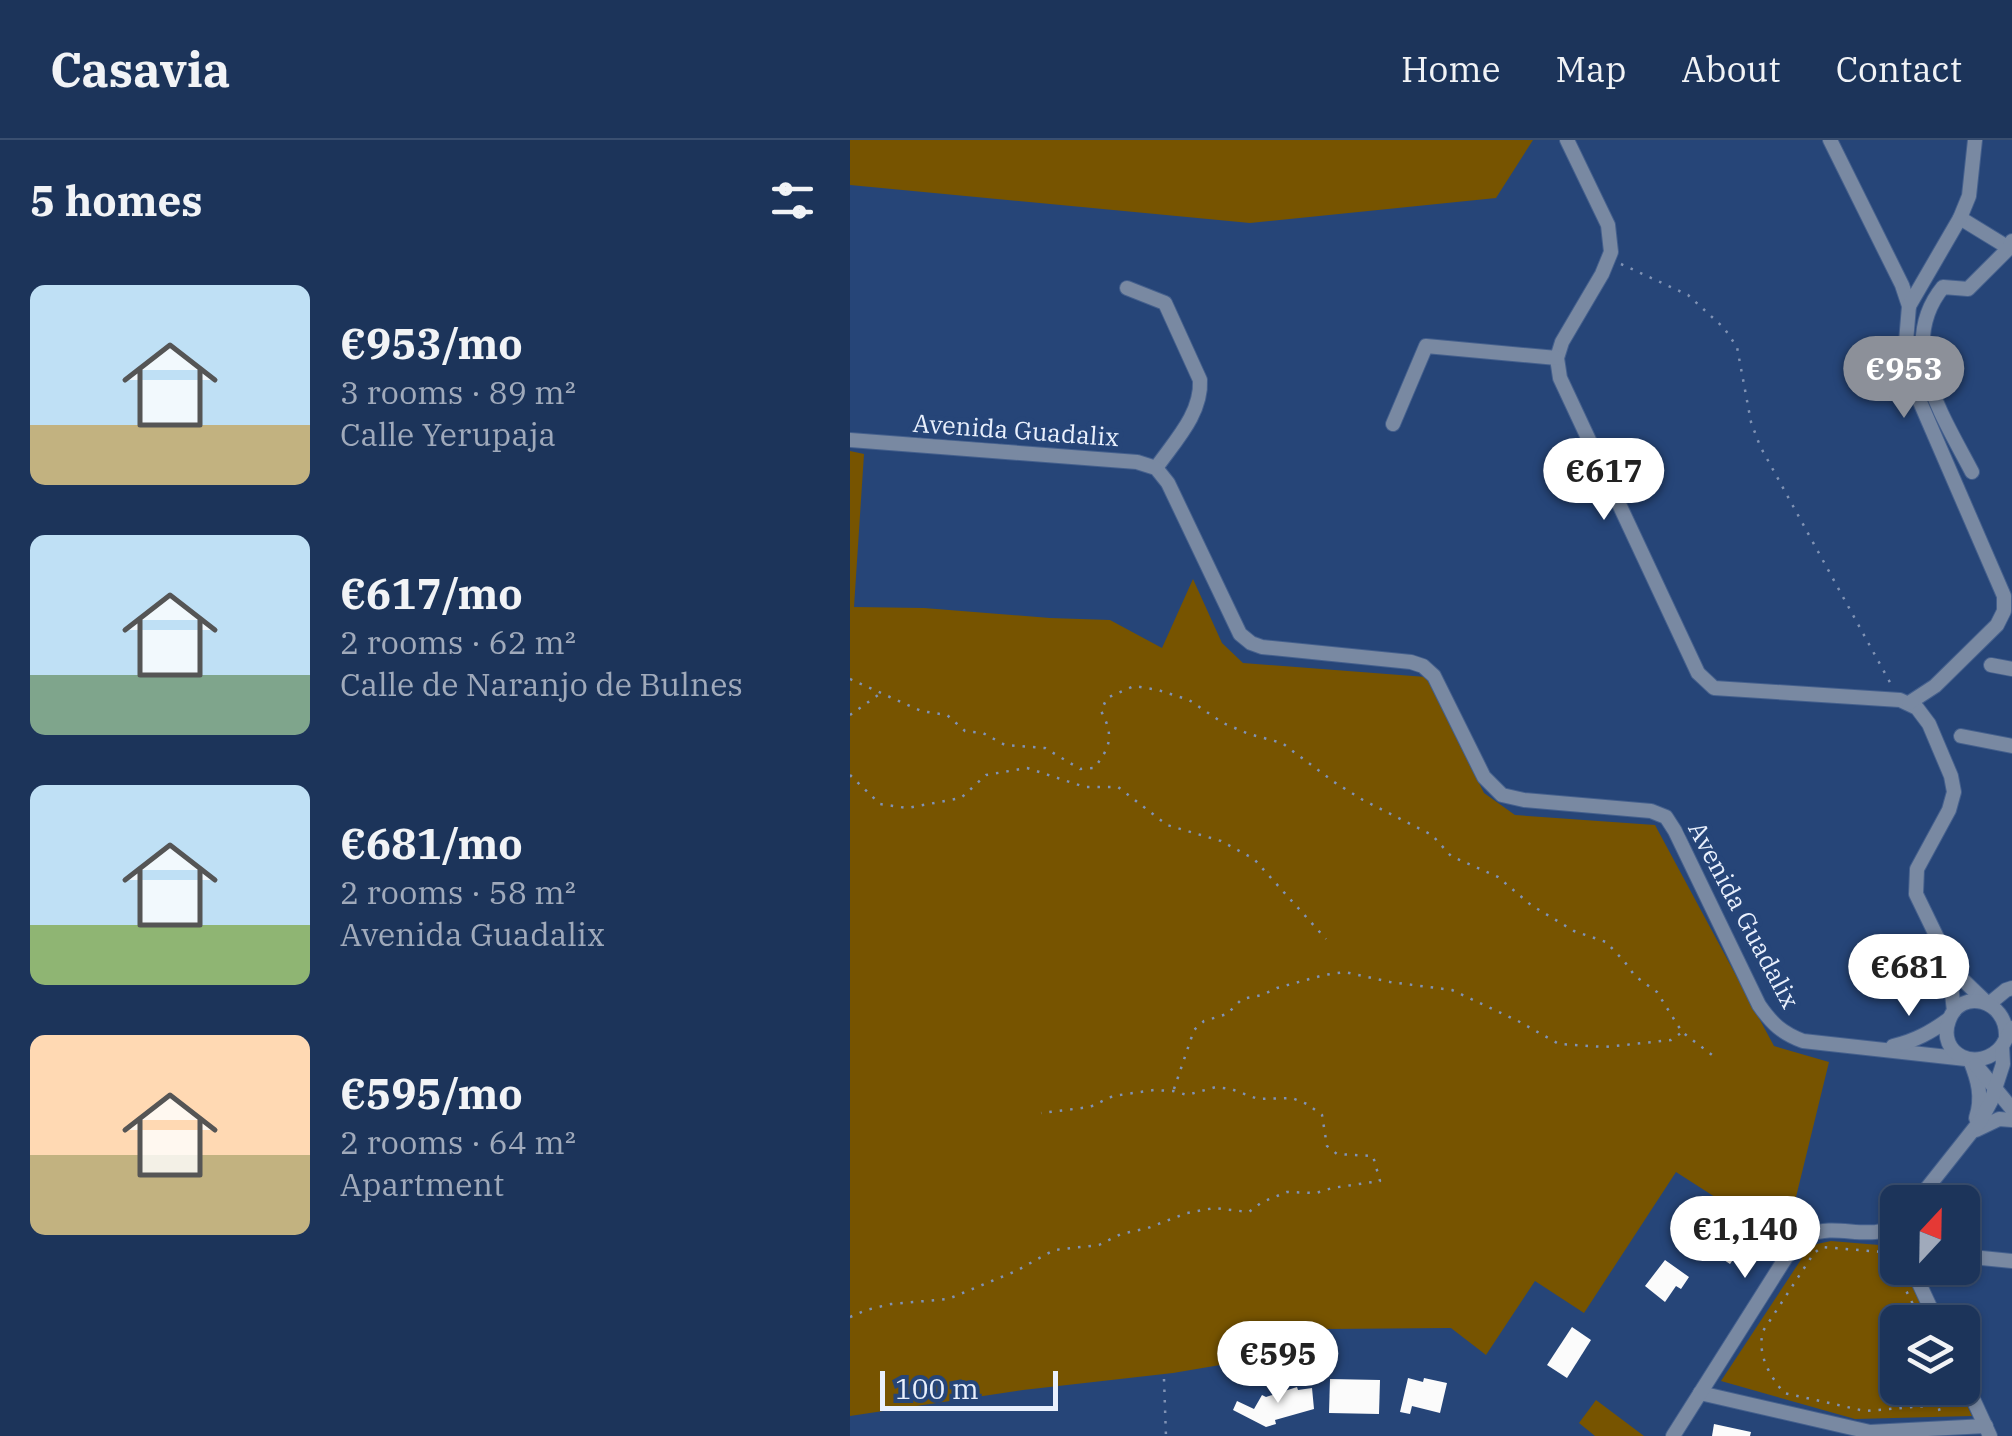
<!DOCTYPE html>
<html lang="en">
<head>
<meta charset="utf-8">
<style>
	:root { --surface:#1c345a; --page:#293f63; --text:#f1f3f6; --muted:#a0aabb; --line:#3a4f70; --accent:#8c9099 }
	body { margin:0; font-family:"IBM Plex Serif",serif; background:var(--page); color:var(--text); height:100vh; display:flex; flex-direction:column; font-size:38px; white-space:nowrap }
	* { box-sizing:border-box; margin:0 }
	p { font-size:32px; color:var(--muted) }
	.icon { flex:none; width:55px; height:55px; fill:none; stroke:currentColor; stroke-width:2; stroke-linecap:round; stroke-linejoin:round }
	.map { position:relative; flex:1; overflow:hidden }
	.sheet { display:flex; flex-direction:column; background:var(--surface); width:850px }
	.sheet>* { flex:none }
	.needle { width:65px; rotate:22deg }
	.tools { position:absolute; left:1030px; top:1045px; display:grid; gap:20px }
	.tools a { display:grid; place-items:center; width:100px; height:100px; border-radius:15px; background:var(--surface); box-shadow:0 2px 8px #0004,0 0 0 2px var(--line); font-size:50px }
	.scale { position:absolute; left:30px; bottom:25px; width:178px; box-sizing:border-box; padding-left:10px; border:5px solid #e9f0fd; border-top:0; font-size:28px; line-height:35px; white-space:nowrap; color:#e9f0fd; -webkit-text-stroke:8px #264578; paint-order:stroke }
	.price { position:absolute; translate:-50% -85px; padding:0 22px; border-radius:35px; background:#fff; color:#222; font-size:32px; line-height:65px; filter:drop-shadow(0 2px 5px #0008) }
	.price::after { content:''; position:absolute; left:50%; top:60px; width:30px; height:22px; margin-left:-15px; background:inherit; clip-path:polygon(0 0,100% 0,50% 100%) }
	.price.selected { background:var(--accent); color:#fff }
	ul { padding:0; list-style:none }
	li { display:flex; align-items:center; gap:30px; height:250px; padding:0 30px }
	li span { display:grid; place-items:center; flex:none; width:280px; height:200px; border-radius:15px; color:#555 }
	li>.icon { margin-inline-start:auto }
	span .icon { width:120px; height:120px; fill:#fffc; stroke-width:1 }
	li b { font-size:42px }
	h2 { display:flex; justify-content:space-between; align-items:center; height:120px; padding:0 30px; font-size:42px }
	header { display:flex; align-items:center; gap:60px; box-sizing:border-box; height:140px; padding:0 50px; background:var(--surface); border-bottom:2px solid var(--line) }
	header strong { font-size:48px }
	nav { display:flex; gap:55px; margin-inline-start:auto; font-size:35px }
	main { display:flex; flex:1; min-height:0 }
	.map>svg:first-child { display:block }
	.green { fill:#775400 }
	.building { fill:#fbfbfb }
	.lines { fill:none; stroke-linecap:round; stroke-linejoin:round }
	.minor-casing { stroke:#45608d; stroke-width:16 }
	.path { stroke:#8093b5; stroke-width:2.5; stroke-dasharray:2.5 8; stroke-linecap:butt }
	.minor { stroke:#7989a2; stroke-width:14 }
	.labels { text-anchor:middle; stroke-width:10; stroke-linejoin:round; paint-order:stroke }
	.street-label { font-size:25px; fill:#e9f0fd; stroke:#264578 }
</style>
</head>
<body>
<header>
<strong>Casavia</strong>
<nav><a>Home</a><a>Map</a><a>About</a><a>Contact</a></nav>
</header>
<main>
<section class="sheet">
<h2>5 homes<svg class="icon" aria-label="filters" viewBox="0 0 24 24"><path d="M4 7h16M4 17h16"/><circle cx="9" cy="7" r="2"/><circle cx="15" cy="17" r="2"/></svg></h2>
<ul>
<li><span style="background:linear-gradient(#bfe0f5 70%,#c2b280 0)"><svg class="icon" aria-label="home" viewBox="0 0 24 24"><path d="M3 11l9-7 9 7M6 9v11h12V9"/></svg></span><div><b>€953/mo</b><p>3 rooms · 89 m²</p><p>Calle Yerupaja</p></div></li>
<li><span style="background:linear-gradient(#bfe0f5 70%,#7fa58c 0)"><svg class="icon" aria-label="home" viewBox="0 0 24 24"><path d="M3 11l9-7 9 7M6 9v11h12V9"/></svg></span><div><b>€617/mo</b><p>2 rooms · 62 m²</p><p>Calle de Naranjo de Bulnes</p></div></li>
<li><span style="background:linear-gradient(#bfe0f5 70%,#8fb573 0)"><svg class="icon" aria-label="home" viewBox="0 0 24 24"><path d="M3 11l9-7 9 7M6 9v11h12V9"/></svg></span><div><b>€681/mo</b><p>2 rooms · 58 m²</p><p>Avenida Guadalix</p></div></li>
<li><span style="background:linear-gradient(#ffd9b3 60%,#c2b280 0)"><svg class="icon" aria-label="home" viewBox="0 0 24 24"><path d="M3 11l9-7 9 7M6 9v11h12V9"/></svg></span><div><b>€595/mo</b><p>2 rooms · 64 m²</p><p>Apartment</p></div></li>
</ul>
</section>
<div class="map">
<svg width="1162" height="1296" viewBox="0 0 1162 1296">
	<rect width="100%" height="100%" fill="#264578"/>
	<g class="green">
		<polygon points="0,0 683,0 646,58 400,83 0,45"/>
		<polygon points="0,311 14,314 4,467 74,468 200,478 260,480 312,508 343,439 372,503 393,523 576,537 634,653 665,675 805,685 924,906 979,922 935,1102 826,1032 734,1173 685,1141 636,1215 601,1188 475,1189 382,1223 323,1233 173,1250 0,1276"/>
		<polygon points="981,1101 1041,1106 1047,1113 1048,1128 1055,1128 1080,1182 1048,1182 1048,1248 1109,1248 1122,1276 1005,1279 871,1241 956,1112 967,1104"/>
		<polygon points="746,1260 794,1296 745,1296 729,1283"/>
	</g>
	<g class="building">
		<polygon points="868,1077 892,1092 882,1107 889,1111 880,1124 850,1104"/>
		<polygon points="815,1120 839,1137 831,1149 826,1146 815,1162 795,1146"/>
		<polygon points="722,1187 741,1200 717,1238 697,1225"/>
		<polygon points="558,1238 573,1242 574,1238 597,1243 590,1273 562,1266 560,1274 550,1272"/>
		<polygon points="480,1239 530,1240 529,1274 479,1273"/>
		<polygon points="447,1247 448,1250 462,1248 464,1269 425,1280 426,1284 416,1287 383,1270 387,1261 404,1269 412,1255 416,1257"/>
		<polygon points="864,1284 901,1292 900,1296 862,1296"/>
	</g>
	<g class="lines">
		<defs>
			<g id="minor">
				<polyline points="717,0 758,85 761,112 752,134 712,202 707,218 710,238 848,533 864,548 1050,560 1067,568 1079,584 1101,636 1104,652 1099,670 1067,729 1066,754 1098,820 1112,839 1136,862"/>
				<polyline points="980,0 1052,145 1059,166 1056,202 1059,229 1067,255 1154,456 1154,471 1147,485 1085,546 1059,563"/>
				<polyline points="1110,78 1159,108"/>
				<path d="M 277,148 L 315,163 L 350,240 C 352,274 324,302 306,328"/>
				<polyline points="1059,166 1110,78 1119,56 1125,0"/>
				<polyline points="543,284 576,206 707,218"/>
				<path d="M 0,300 L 287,322 L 306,328 L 318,343 L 390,494 L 401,503 L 412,507 L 561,522 L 573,526 L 584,536 L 634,637 L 652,655 L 674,660 L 801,671 L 816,677 L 825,691 L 909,865 C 922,884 932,893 953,901 L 1116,919"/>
				<path d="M 1122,332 C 1093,276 1045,206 1093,147 L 1118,149 L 1159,108 L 1162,101"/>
				<polyline points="1141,525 1162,529"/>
				<polyline points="1111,596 1162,606"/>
				<polyline points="1099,827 1104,871"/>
				<polyline points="1139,864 1156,850 1162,848"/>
				<path d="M 1043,906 C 1065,901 1081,892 1099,879"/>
				<path d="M 1152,906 C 1129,934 1086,915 1099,880 C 1111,847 1157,860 1156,896"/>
				<path d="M 1120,920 C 1128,940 1133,957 1126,978"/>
				<polyline points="1126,925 1162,969"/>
				<polyline points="1126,990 1149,979 1162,980"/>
				<polyline points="1066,1062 1131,980 1141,961 1153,924 1152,906 1162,888"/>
				<polyline points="1112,1116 1162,1121"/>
				<polyline points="1062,1128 1087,1182"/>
				<polyline points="1112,1235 1140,1296"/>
				<polyline points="850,1253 1020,1292 1136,1286"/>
				<path d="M 823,1296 L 940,1111 C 945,1106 952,1098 959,1095 C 987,1082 1021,1103 1048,1084"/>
			</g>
		</defs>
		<use href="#minor" class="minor-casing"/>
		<g class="path">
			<polyline points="771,124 838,155 874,188 887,207 901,282 910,306 1042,546"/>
			<path d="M 0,539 L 71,571 L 97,575 L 115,591 L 133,593 L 155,605 L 195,608 L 230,629 L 244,628 C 261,607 264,595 251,571 L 257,558 L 284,546 L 308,550 L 339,560 L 373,583 L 399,594 L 432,603 L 484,642 L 513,660 L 582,695 L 601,716 L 648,737 L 681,765 L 724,791 L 756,802 L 774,821 L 785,836 L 807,852 L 832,892 L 866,918"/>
			<polyline points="0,575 31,553"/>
			<polyline points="0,635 30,664 57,668 111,658 136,635 177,628 235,647 268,647 317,685 371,701 404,719 476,799"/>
			<polyline points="324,949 344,890 354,881 377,874 392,859 412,855 427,848 474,835 495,832 540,842 602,850 668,881 709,904 755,907 821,900 831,893"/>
			<polyline points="0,1177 16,1170 41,1164 98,1159 166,1131 204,1110 249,1105 271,1094 298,1088 337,1073 364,1068 399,1072 412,1062 437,1052 466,1053 482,1048 530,1041 523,1016 487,1014 477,1006 472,975 457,964 442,958 408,959 381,949 366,947 337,955 323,951 304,950 263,956 240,967 191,973"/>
			<path d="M 1072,1182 L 1039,1117 L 1032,1112 L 972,1107 L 964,1113 L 913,1191 C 907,1214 919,1235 934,1253 L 1015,1271 L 1088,1265"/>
			<polyline points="314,1239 316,1296"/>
			<polyline points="1084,1248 1091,1277"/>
		</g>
		<use href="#minor" class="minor"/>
	</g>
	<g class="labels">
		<g class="street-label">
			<text transform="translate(166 290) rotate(4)" y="9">Avenida Guadalix</text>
			<text transform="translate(894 775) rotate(62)" y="9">Avenida Guadalix</text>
		</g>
	</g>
</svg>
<div class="tools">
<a><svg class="needle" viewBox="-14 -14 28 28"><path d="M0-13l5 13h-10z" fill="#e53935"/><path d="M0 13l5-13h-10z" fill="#a0aabb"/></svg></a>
<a><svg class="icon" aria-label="layers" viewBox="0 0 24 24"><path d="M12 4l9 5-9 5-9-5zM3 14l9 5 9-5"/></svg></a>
</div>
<div class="scale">100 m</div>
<b class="price selected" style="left:1054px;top:281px">€953</b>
<b class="price" style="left:754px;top:383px">€617</b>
<b class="price" style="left:1059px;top:879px">€681</b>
<b class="price" style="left:895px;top:1141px">€1,140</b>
<b class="price" style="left:428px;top:1266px">€595</b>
</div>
</main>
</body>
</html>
